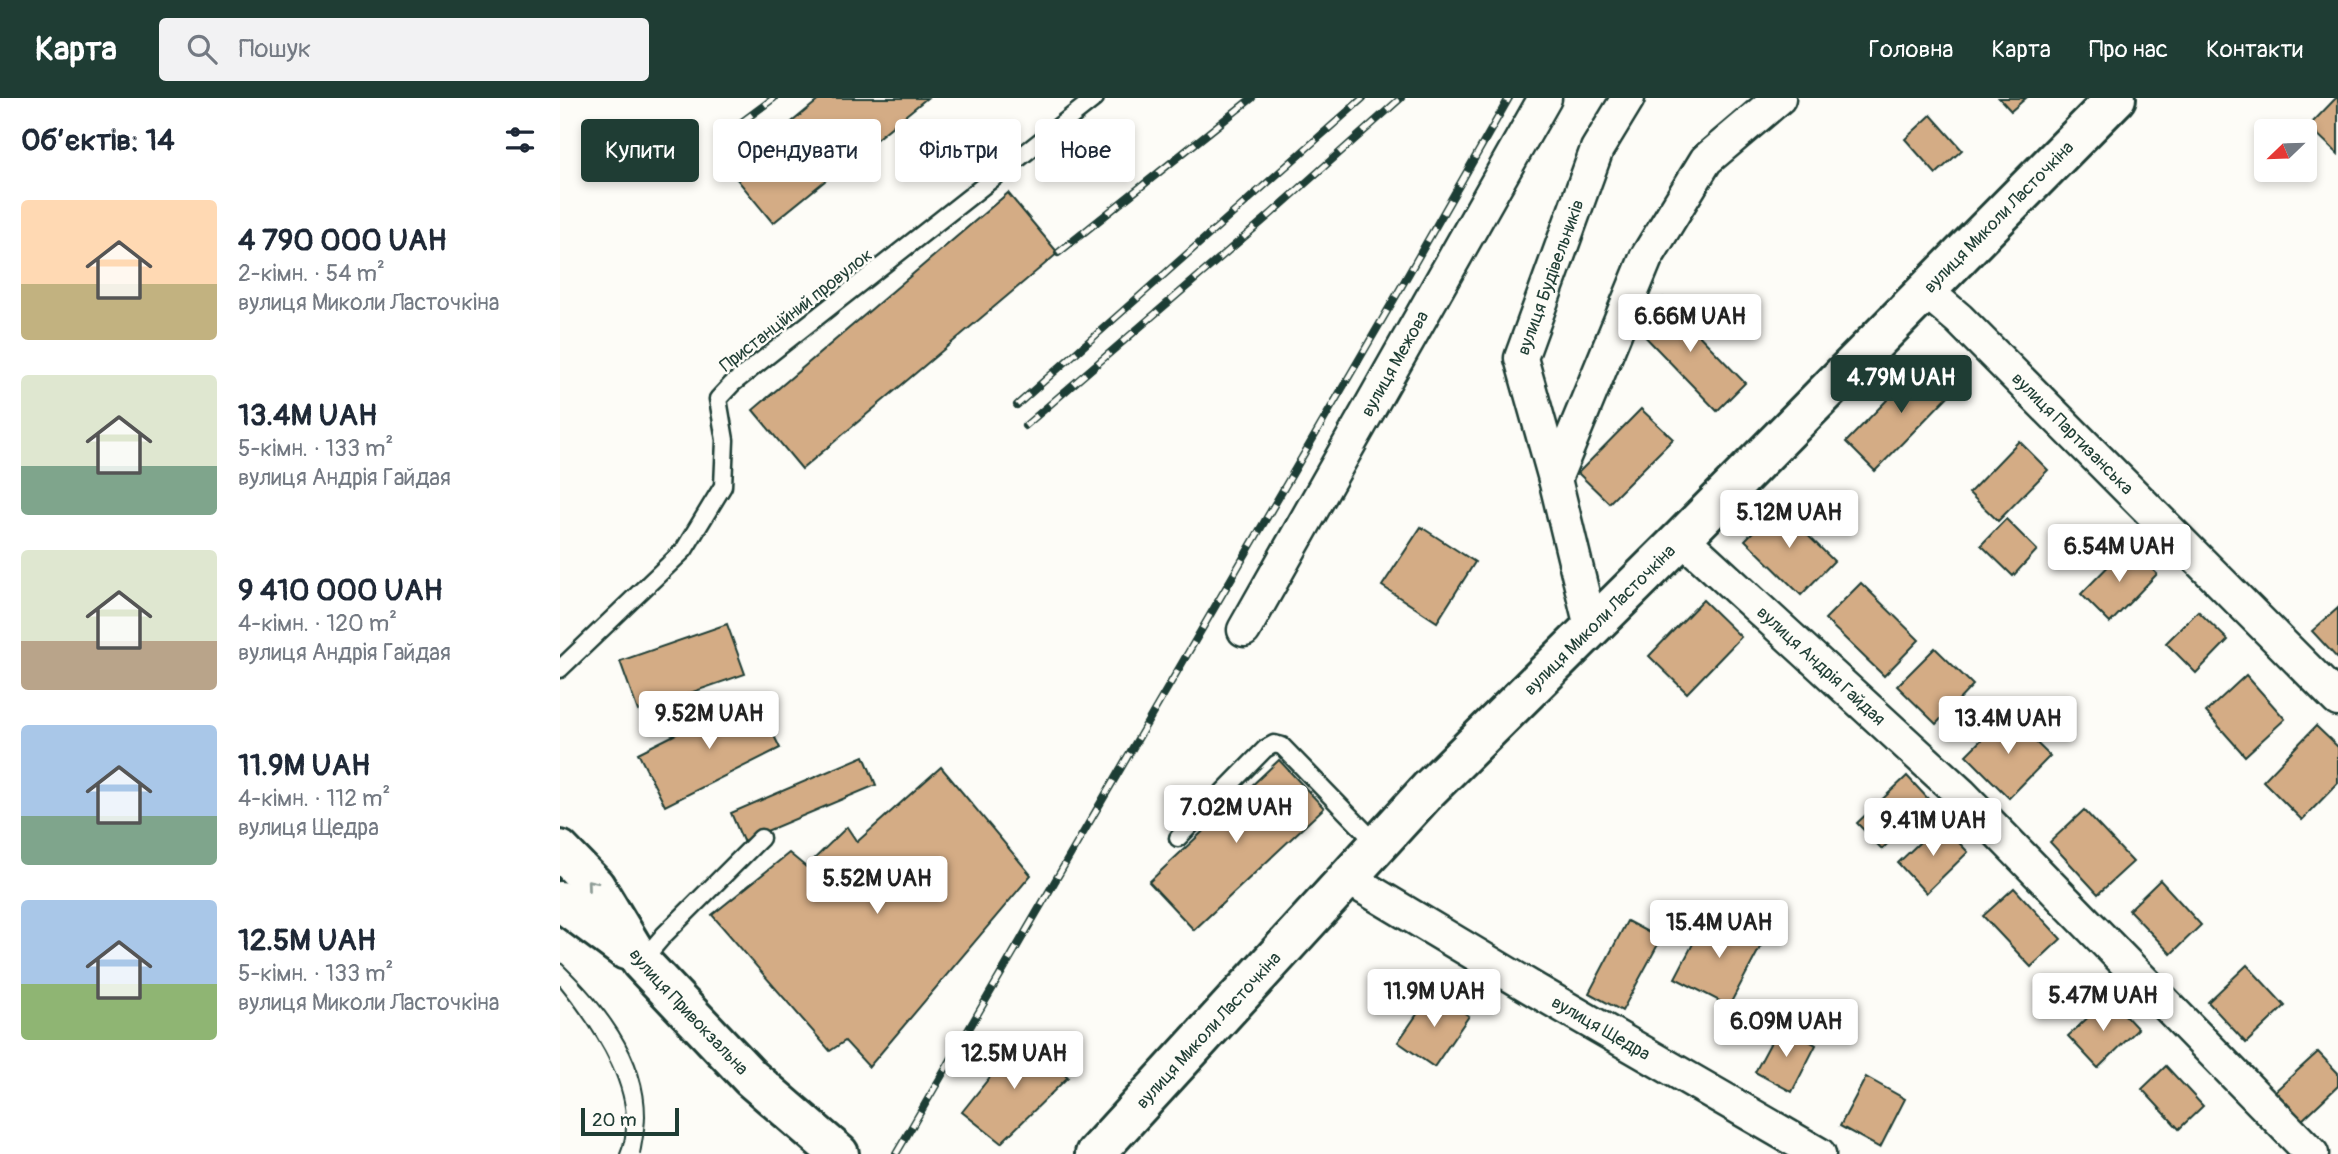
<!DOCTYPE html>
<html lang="uk">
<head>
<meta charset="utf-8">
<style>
	:root { --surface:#fff; --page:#f2f2f3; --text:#1f2937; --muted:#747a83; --accent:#1f3d34 }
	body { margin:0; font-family:Pangolin,sans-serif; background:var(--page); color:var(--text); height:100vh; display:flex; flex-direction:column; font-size:26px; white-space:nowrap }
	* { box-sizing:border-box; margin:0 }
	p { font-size:23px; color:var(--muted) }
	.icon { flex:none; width:38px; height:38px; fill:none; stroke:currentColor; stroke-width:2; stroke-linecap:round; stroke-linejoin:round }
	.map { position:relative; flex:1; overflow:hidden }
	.details { display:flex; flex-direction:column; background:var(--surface); width:560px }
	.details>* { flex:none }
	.hud { position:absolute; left:21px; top:21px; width:665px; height:63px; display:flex; gap:14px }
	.needle { width:46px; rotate:247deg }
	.tools { position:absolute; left:1694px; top:21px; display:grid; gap:14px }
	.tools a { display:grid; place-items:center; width:63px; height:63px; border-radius:7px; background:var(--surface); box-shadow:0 4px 10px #0003; font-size:35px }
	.scale { position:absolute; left:21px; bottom:18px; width:98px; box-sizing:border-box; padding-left:7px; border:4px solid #1f3d34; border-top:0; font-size:19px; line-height:24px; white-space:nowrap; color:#1f3d34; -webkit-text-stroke:5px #fdfcf7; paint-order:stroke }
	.price { position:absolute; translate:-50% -60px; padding:0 16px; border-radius:7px; background:#fff; color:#222; font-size:23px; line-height:46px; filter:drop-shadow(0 2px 4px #0008) }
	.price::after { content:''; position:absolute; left:50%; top:42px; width:21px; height:16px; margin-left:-10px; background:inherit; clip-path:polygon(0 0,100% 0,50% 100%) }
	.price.selected { background:var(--accent); color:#fff }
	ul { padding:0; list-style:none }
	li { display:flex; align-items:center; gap:21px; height:175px; padding:0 21px }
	li span { display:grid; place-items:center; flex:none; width:196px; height:140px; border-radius:7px; color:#555 }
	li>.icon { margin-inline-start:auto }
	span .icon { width:84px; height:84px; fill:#fffc; stroke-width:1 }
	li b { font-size:30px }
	h2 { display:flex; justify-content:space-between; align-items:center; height:84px; padding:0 21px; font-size:30px }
	.pill { padding:0 24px; border-radius:7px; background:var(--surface); box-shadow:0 4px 10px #0003; font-size:24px; line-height:63px }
	.pill.selected { background:var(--accent); color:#fff }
	header { display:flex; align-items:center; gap:42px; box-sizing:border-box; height:98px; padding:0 35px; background:var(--accent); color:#fff }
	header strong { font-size:33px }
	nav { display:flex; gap:38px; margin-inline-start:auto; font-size:24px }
	.search { width:490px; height:63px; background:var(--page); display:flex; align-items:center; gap:18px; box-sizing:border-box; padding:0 24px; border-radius:7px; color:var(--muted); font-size:26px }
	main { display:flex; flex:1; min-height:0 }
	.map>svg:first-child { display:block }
	.building { fill:#d4ac85; stroke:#1f3d34; stroke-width:2 }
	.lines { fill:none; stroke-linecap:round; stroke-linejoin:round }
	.service-casing { stroke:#1f3d34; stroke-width:21 }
	.minor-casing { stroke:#1f3d34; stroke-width:37 }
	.tertiary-casing { stroke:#1f3d34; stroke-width:44 }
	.secondary-casing { stroke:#1f3d34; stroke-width:44 }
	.service { stroke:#fdfcf7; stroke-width:16 }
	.minor { stroke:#fdfcf7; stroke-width:32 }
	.tertiary { stroke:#fdfcf7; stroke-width:38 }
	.secondary { stroke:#fdfcf7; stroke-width:38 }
	.tram { stroke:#1f3d34; stroke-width:2 }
	.rail-casing { stroke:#1f3d34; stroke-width:8 }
	.rail { stroke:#fdfcf7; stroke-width:5; stroke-dasharray:16; stroke-linecap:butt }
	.oneway { stroke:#8e9c96 }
	.labels { text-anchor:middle; stroke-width:5; stroke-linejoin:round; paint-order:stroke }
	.street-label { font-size:18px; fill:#1f3d34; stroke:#fdfcf7 }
</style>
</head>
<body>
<header>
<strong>Карта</strong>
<div class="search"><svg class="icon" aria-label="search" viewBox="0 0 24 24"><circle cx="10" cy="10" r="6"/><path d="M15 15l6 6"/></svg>Пошук</div>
<nav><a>Головна</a><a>Карта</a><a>Про нас</a><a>Контакти</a></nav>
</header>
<main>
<section class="details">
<h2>Об’єктів: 14<svg class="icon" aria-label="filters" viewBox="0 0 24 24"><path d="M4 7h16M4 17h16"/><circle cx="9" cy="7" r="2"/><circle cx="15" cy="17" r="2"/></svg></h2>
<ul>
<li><span style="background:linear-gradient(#ffd9b3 60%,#c2b280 0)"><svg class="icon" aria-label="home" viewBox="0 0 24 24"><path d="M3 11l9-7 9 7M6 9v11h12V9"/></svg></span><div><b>4 790 000 UAH</b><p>2-кімн. · 54 m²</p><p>вулиця Миколи Ласточкіна</p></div></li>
<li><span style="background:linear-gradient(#dfe7d0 65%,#7fa58c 0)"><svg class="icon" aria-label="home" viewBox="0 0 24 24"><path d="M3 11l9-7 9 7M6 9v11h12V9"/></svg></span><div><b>13.4M UAH</b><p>5-кімн. · 133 m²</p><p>вулиця Андрія Гайдая</p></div></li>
<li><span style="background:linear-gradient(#dfe7d0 65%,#b9a48a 0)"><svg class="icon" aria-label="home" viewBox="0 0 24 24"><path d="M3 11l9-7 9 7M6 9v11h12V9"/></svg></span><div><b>9 410 000 UAH</b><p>4-кімн. · 120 m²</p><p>вулиця Андрія Гайдая</p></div></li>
<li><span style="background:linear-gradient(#a9c7e8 65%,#7fa58c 0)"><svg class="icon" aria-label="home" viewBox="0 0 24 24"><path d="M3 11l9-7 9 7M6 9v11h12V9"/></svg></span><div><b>11.9M UAH</b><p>4-кімн. · 112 m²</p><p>вулиця Щедра</p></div></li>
<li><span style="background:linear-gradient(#a9c7e8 60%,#8fb573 0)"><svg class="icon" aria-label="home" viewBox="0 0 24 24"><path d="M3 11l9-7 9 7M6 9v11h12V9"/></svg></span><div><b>12.5M UAH</b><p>5-кімн. · 133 m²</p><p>вулиця Миколи Ласточкіна</p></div></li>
</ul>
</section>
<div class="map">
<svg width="1778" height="1056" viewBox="0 0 1778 1056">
	<rect width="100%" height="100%" fill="#fdfcf7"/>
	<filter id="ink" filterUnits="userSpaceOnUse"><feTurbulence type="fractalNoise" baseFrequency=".0143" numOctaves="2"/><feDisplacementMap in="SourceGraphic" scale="14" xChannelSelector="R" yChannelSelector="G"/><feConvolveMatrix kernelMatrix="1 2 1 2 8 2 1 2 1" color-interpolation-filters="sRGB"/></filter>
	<g filter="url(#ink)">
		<g class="building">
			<polygon points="261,0 367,0 213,125 171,74"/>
			<polygon points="1439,0 1466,0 1451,13"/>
			<polygon points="1776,0 1778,0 1778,56 1749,28"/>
			<polygon points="1371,17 1402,52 1376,76 1345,41"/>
			<polygon points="448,95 498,155 242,371 193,312"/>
			<polygon points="1103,200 1185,285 1157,313 1074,227"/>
			<polygon points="1367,261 1396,290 1315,373 1286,344"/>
			<polygon points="1081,311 1113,341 1049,405 1018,375"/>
			<polygon points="1459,343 1488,372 1438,423 1409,395"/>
			<polygon points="1218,408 1274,463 1241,497 1185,442"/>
			<polygon points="1446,421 1477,452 1453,478 1421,447"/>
			<polygon points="861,429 915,464 877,524 822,488"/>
			<polygon points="1568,448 1597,476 1550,525 1521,496"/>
			<polygon points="1301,485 1359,542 1324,578 1265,521"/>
			<polygon points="1143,502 1181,539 1127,595 1089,558"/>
			<polygon points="1778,510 1778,561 1752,533"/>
			<polygon points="1638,513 1668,542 1636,575 1606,545"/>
			<polygon points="167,526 185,576 78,613 60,563"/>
			<polygon points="1375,550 1413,587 1376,626 1337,588"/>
			<polygon points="1686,577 1725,621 1685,658 1646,614"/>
			<polygon points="194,597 220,650 105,708 78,655"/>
			<polygon points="1447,616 1490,658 1449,700 1406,657"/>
			<polygon points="1756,628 1778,649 1778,685 1742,722 1703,683"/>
			<polygon points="304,658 316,687 183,743 171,715"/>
			<polygon points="719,662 764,710 634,832 589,784"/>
			<polygon points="381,669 471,777 309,969 285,943 270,953 152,817 229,755 246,769 287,729 297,744"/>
			<polygon points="1347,678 1371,704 1322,751 1297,725"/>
			<polygon points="1524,712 1573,764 1538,796 1490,744"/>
			<polygon points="1380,725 1408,754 1366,795 1338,765"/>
			<polygon points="1600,782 1641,827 1611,856 1569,812"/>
			<polygon points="1454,790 1501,841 1471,869 1423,818"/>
			<polygon points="1149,815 1203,844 1169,908 1115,880"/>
			<polygon points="1067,823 1101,841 1062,913 1029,895"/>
			<polygon points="1687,867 1725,908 1686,945 1648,904"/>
			<polygon points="873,893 909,918 874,969 838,944"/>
			<polygon points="1549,900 1578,931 1538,970 1508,938"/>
			<polygon points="1220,927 1256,947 1232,994 1195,974"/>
			<polygon points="462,939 508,979 441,1045 402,1014"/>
			<polygon points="1758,954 1778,975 1778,988 1740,1024 1713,995"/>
			<polygon points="1606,968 1643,1008 1619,1031 1582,991"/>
			<polygon points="1306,979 1345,1001 1320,1050 1280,1028"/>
		</g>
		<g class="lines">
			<defs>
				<g id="service">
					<polyline points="0,571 124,452 163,388 165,342 158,301 172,286 535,0"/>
					<polyline points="618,740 705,651 714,646 722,648 818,747"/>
					<polyline points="81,864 104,837 201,740"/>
				</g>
				<g id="minor">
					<path id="s1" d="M 1365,192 L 1399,221 L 1778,602"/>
					<polyline points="995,381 1086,160 1146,62 1219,0"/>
					<path id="s2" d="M 1122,440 L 1401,696 L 1752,1056"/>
					<path id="s3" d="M 1031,529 L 995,381 L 961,260 L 1037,51 L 1068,0"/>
					<path id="s4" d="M 684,532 L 985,0"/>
					<path id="s5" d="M 788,780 L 977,893 L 1259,1056"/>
				</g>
				<g id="tertiary">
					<path id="s6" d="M 535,1056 L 869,691 L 1122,440 L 1556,0"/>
				</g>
				<g id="secondary">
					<path id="s7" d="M 0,752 L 35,788 L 81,864 L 191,980 L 279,1056"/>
					<polyline points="0,803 66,852"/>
				</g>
			</defs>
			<use href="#service" class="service-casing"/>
			<use href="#minor" class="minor-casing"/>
			<use href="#tertiary" class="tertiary-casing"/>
			<use href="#secondary" class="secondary-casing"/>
			<use href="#service" class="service"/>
			<use href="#minor" class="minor"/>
			<use href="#tertiary" class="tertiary"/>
			<use href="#secondary" class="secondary"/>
			<g class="tram">
				<path d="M 0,864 C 42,905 85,956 85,1018 C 85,1030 82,1044 80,1056"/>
				<path d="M 0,888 C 33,929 84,1000 60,1056"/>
			</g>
			<defs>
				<g id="rail">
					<polyline points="179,26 214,0"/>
					<polyline points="498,155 692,0"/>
					<polyline points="457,307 803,0"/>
					<polyline points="465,328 712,115 841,0"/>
					<polyline points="336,1056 836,198 949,0"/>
				</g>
			</defs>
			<use href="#rail" class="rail-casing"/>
			<use href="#rail" class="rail"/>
		</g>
		<defs><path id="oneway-chevron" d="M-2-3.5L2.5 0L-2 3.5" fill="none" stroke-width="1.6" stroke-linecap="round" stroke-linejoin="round" transform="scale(1.75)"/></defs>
		<use class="oneway" href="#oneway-chevron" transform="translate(31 786) rotate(-130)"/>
	</g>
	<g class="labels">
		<g class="street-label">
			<text dy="6" stroke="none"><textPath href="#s6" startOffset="1302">вулиця Миколи Ласточкіна</textPath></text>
			<text dy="6" stroke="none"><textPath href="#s3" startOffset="364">вулиця Будівельників</textPath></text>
			<text transform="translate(236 212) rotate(-38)" y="6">Пристанційний провулок</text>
			<text dy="6" stroke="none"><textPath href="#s4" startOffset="306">вулиця Межова</textPath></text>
			<text dy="6" stroke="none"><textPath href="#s1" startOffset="206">вулиця Партизанська</textPath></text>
			<text dy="6" stroke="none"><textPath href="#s6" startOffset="735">вулиця Миколи Ласточкіна</textPath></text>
			<text dy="6" stroke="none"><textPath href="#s2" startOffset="189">вулиця Андрія Гайдая</textPath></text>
			<text dy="6" stroke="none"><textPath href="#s7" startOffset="208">вулиця Привокзальна</textPath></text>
			<text dy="6" stroke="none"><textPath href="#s5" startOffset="294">вулиця Щедра</textPath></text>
			<text dy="6" stroke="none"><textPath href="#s6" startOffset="168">вулиця Миколи Ласточкіна</textPath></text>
		</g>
	</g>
</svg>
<div class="tools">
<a><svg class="needle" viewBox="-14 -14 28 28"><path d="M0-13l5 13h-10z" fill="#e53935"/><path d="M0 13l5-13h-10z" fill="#747a83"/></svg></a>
</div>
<div class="scale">20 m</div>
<b class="price" style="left:1130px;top:256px">6.66M UAH</b>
<b class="price selected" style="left:1341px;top:317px">4.79M UAH</b>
<b class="price" style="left:1229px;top:452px">5.12M UAH</b>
<b class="price" style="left:1559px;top:486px">6.54M UAH</b>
<b class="price" style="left:149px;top:653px">9.52M UAH</b>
<b class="price" style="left:1448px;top:658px">13.4M UAH</b>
<b class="price" style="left:676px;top:747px">7.02M UAH</b>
<b class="price" style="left:1373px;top:760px">9.41M UAH</b>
<b class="price" style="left:317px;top:818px">5.52M UAH</b>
<b class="price" style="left:1159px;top:862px">15.4M UAH</b>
<b class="price" style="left:874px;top:931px">11.9M UAH</b>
<b class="price" style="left:1543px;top:935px">5.47M UAH</b>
<b class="price" style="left:1226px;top:961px">6.09M UAH</b>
<b class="price" style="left:454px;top:993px">12.5M UAH</b>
<div class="hud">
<a class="pill selected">Купити</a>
<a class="pill">Орендувати</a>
<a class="pill">Фільтри</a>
<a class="pill">Нове</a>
</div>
</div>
</main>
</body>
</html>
